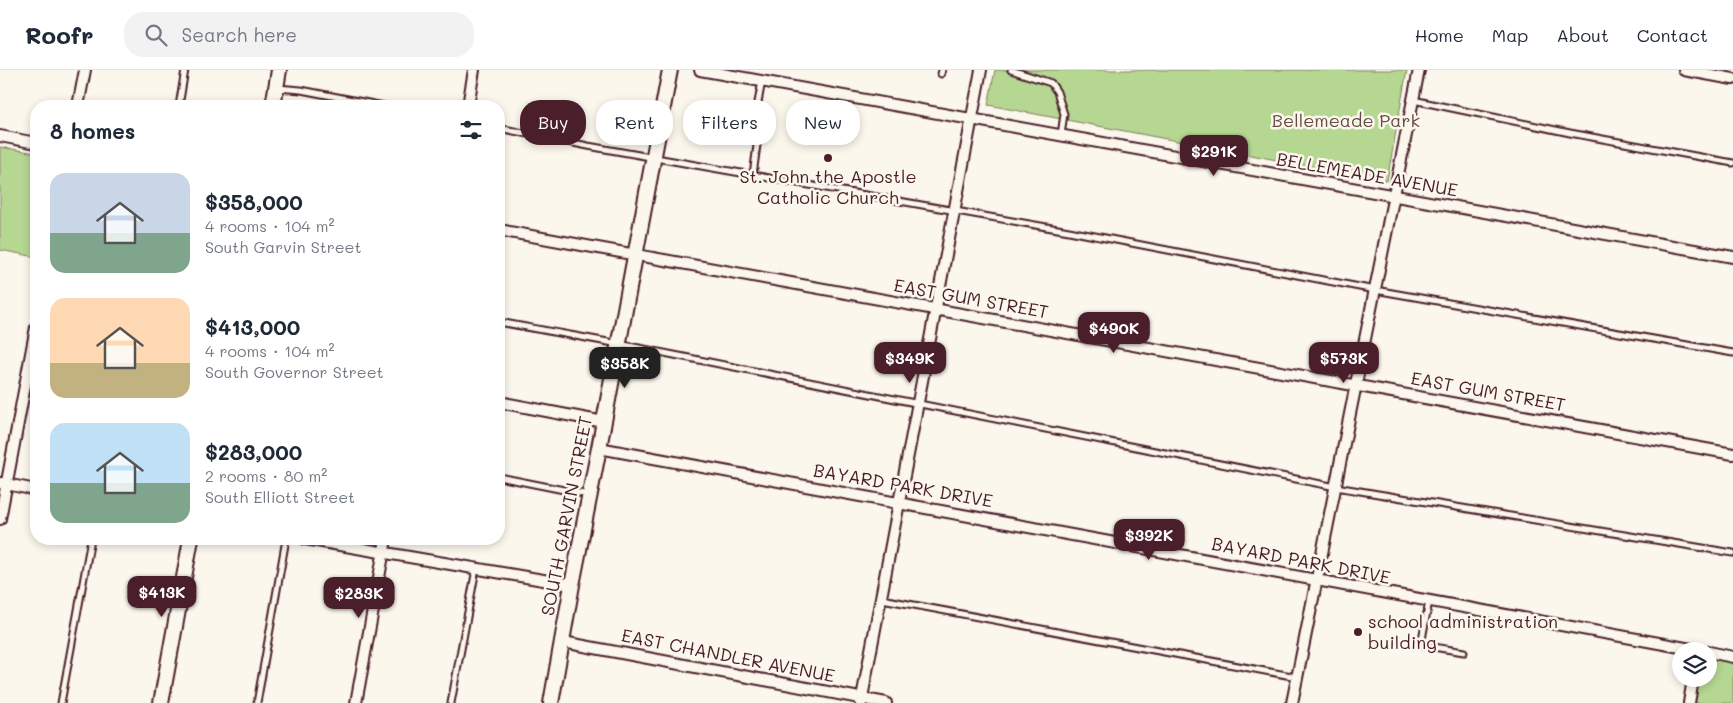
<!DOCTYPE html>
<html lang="en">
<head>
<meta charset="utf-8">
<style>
	:root { --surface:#fff; --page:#f2f2f3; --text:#1f2937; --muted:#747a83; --line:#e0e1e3; --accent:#4a1f2b }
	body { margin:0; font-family:Mali,sans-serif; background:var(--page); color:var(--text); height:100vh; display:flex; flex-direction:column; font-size:19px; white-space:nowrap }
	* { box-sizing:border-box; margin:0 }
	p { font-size:16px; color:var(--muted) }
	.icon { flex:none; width:28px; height:28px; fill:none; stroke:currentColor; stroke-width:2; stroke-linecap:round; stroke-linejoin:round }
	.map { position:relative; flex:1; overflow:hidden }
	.details { position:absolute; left:30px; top:30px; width:475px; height:445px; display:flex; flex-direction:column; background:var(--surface); border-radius:20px; box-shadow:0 2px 8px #0003 }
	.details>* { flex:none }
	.banner { position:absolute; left:520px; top:30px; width:475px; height:45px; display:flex; gap:10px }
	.fabs { position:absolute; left:1672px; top:572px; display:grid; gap:10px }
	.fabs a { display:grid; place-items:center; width:45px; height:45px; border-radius:50%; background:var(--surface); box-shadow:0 2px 8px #0003; font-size:25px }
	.price { position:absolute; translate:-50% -42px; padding:0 11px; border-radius:10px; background:var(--accent); color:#fff; font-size:16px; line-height:32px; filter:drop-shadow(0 1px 2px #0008) }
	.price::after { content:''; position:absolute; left:50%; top:30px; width:15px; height:11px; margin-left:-8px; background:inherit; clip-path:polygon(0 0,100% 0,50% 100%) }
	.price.active { background:#222; color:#fff }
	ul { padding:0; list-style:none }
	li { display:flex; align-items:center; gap:15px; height:125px; padding:0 20px }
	li span { display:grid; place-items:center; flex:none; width:140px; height:100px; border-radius:15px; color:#555 }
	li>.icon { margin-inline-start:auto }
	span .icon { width:60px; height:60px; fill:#fffc; stroke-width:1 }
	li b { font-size:21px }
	h2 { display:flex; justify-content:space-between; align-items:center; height:60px; padding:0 20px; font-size:21px }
	.chip { padding:0 18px; border-radius:20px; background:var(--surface); box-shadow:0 2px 8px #0003; font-size:18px; line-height:45px }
	.chip.active { background:var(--accent); color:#fff }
	header { display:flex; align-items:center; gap:30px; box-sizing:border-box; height:70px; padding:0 25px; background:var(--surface); border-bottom:1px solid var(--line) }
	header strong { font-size:24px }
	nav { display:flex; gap:28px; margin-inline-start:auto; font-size:18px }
	.search { width:350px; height:45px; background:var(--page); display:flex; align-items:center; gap:12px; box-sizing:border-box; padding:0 18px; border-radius:20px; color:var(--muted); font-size:19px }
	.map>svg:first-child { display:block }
	.green { fill:#b5d792; stroke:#807b5e }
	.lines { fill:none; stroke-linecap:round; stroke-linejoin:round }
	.service-casing { stroke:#4a1f2b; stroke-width:9 }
	.minor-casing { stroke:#4a1f2b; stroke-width:14 }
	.tertiary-casing { stroke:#4a1f2b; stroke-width:18 }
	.service { stroke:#fbf7ec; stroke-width:5 }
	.minor { stroke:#fbf7ec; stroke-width:10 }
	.tertiary { stroke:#fbf7ec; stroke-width:14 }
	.poi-dot { fill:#4a1f2b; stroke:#fbf7ec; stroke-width:2 }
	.labels { text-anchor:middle; stroke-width:5; stroke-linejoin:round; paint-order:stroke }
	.park-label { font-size:18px; fill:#654d45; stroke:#fbf7ec }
	.street-label { font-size:18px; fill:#4a1f2b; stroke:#fbf7ec }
	.poi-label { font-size:18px; fill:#4a1f2b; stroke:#fbf7ec }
</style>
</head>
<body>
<header>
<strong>Roofr</strong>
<div class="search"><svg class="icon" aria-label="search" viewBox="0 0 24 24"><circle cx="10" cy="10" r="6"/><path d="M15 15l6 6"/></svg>Search here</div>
<nav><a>Home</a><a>Map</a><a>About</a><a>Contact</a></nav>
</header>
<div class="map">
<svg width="1733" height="633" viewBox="0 0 1733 633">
	<rect width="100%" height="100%" fill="#fbf7ec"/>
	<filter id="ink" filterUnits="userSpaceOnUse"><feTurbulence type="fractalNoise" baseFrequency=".02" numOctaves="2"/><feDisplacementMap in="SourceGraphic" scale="10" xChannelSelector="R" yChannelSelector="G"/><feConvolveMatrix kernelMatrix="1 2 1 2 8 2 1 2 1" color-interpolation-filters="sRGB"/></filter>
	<g filter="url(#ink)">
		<g class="green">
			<polygon points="995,0 1407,0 1387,111 988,35"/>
			<polygon points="0,77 36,83 36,187 0,180"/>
			<polygon points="1709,588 1733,593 1733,633 1693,633 1697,609 1709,609"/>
		</g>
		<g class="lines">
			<defs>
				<g id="service">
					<polyline points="1011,0 1051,13 1057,22 1064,44 1061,65"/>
					<polyline points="941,4 942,0"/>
					<polyline points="277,18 301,20 384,36"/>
					<polyline points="1413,30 1570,63 1733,93"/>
					<polyline points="179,36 185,0"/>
					<polyline points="499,58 588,76 1069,161 1375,220 1733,283"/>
					<polyline points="753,105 757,75 753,59 762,11"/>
					<polyline points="499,252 619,274 1336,417 1733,483"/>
					<polyline points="499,407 589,425"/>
					<polyline points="882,529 1297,607"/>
					<polyline points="1429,531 1421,575 1464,582"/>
					<polyline points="61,633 91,469"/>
					<polyline points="257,633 286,469"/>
					<polyline points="451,633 476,499"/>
				</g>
				<g id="minor">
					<polyline points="700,0 1733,187"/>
					<polyline points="1684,0 1733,9"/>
					<polyline points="78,36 85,0"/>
					<polyline points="468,36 474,0"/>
					<polyline points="0,66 36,73"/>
					<polyline points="499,160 1733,384"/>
					<polyline points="499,332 604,352"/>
					<polyline points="599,378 1702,581"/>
					<polyline points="1,413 36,420"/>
					<polyline points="0,449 36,257"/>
					<polyline points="305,469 572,515"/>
					<polyline points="563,572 886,633"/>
					<polyline points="1709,582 1733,587"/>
					<polyline points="356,633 386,469"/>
					<polyline points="861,633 981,0"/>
					<polyline points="1292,633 1419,0"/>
					<polyline points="1689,633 1693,609"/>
				</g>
				<g id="tertiary">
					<polyline points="273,36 279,0"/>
					<polyline points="161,633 191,469"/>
					<polyline points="551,633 572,515 599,378 670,0"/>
				</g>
			</defs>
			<use href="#service" class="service-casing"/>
			<use href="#minor" class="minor-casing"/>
			<use href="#tertiary" class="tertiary-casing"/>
			<use href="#service" class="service"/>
			<use href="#minor" class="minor"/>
			<use href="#tertiary" class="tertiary"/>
		</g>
	</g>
	<g class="poi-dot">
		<circle cx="828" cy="88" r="5"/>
		<circle cx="1358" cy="562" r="5"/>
	</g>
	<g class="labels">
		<g class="park-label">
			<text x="1346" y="57">Bellemeade Park</text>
		</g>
		<g class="street-label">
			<text transform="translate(1367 105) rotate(10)" y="6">BELLEMEADE AVENUE</text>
			<text transform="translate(971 229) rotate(10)" y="6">EAST GUM STREET</text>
			<text transform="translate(1488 322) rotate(10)" y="6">EAST GUM STREET</text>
			<text transform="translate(903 416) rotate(10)" y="6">BAYARD PARK DRIVE</text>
			<text transform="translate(567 446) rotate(-79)" y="6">SOUTH GARVIN STREET</text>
			<text transform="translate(1301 491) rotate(11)" y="6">BAYARD PARK DRIVE</text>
			<text transform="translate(728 586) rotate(11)" y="6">EAST CHANDLER AVENUE</text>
		</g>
		<g class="poi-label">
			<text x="828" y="113">St. John the Apostle<tspan x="828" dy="21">Catholic Church</tspan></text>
			<text x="1368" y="558" text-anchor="start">school administration<tspan x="1368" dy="21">building</tspan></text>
		</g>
	</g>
</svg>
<div class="fabs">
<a><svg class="icon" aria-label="layers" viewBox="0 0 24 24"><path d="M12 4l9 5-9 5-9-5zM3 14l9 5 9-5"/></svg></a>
</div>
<b class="price" style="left:1214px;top:107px">$291K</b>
<b class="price" style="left:1114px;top:284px">$490K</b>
<b class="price" style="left:910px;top:314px">$349K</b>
<b class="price" style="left:1344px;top:314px">$573K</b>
<b class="price active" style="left:625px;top:319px">$358K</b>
<b class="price" style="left:1149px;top:491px">$392K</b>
<b class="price" style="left:162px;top:548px">$413K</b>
<b class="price" style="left:359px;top:549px">$283K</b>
<div class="banner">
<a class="chip active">Buy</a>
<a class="chip">Rent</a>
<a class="chip">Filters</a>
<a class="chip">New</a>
</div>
<section class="details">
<h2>8 homes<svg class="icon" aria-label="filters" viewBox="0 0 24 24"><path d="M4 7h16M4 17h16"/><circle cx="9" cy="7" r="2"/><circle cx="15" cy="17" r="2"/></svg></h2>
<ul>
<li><span style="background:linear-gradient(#c9d6e8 60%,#7fa58c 0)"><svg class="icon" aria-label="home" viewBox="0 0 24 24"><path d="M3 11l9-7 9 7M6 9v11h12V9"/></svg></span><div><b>$358,000</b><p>4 rooms · 104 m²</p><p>South Garvin Street</p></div></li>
<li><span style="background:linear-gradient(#ffd9b3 65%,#c2b280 0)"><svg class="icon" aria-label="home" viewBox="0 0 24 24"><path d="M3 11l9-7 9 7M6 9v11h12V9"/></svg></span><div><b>$413,000</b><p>4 rooms · 104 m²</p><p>South Governor Street</p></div></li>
<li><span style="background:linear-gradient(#bfe0f5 60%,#7fa58c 0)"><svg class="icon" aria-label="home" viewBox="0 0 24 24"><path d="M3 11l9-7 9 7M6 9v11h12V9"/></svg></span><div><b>$283,000</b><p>2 rooms · 80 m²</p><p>South Elliott Street</p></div></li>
</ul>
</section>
</div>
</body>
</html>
